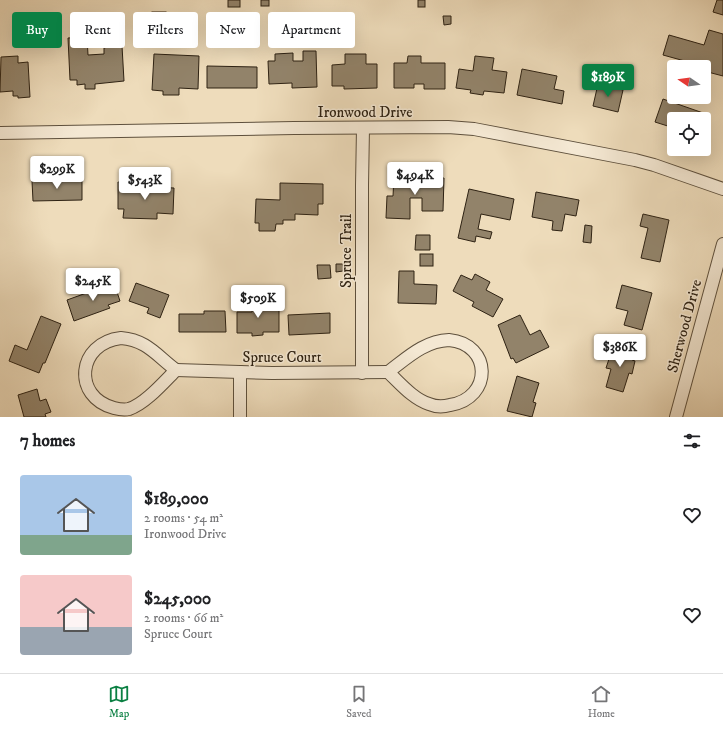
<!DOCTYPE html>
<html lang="en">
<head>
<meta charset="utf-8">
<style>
	:root { --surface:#fff; --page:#f2f2f2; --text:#202124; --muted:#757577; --line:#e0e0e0; --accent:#0b8043 }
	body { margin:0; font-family:"IM FELL DW Pica",serif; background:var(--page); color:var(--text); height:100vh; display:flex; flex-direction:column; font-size:15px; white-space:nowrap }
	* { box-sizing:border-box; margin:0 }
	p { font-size:13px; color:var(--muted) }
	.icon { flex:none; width:22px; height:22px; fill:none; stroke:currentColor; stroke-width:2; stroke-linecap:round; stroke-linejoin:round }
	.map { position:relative; height:417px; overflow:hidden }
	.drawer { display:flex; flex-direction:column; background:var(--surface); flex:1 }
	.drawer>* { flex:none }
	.top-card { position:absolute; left:12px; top:12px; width:400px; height:36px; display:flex; gap:8px }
	.needle { width:26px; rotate:283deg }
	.fabs { position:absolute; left:667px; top:60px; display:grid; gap:8px }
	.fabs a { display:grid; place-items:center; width:44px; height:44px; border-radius:4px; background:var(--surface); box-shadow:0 4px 16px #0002; font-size:20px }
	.price { position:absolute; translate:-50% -34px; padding:0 9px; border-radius:4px; background:#fff; color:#222; font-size:13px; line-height:26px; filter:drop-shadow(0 1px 2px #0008) }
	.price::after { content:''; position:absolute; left:50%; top:24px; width:12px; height:9px; margin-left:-6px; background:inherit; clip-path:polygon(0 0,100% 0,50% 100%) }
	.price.on { background:var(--accent); color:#fff }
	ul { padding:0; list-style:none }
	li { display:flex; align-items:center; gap:12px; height:100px; padding:0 20px }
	li span { display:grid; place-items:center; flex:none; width:112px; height:80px; border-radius:4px; color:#555 }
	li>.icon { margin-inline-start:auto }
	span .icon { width:48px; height:48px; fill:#fffc; stroke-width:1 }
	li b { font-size:17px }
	h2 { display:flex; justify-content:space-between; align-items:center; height:48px; padding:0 20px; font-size:17px }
	.pill { padding:0 14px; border-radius:4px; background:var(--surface); box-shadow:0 4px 16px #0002; font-size:14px; line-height:36px }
	.pill.on { background:var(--accent); color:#fff }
	.menu { display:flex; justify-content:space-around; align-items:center; height:56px; border-top:1px solid var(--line); background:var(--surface); font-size:11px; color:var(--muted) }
	.menu a { display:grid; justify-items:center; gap:2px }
	.menu .on { color:var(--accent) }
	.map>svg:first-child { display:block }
	.building { fill:#92836a; stroke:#2e2213 }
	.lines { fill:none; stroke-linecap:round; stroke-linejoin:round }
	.minor-casing { stroke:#5e503d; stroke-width:14 }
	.minor { stroke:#f4e8d3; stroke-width:12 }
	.labels { text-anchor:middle; stroke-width:3; stroke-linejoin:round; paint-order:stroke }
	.street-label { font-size:15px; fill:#2e2213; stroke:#f4e8d3 }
</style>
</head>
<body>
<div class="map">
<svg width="723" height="417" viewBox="0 0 723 417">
	<rect width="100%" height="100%" fill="#eedcbb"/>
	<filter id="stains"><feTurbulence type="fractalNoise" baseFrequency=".005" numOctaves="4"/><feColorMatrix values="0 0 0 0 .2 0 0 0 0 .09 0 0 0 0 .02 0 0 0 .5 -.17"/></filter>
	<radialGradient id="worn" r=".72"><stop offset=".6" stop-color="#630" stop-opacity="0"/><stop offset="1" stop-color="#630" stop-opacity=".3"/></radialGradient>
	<g class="building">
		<rect x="228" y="0" width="12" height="7"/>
		<rect x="261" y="0" width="8" height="6"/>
		<rect x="418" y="0" width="7" height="7"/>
		<polygon points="717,0 723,0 723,15 713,12"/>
		<rect x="152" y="12" width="14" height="10"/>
		<polygon points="443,16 451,16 451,24 444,25"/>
		<polygon points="709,30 723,34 723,76 704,71 704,67 690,67 692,63 663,55 669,35 704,45"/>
		<polygon points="120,35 120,46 122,46 124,81 95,84 95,89 85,89 85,84 77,85 77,80 70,80 68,38 87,37 88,55 104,54 104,48 108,47 108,36"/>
		<polygon points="303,51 316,51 317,87 292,88 292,83 269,84 268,61 275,61 275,54 293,53 293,61 303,61"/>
		<polygon points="154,54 199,56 198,89 179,88 179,95 163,95 163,91 152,90"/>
		<polygon points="345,54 366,54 366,64 377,64 377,88 344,89 344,86 332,86 332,65 345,64"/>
		<polygon points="18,56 18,63 28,62 30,97 18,98 18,96 13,96 13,91 0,92 1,57"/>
		<polygon points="408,56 421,56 421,63 445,63 445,89 424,89 424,84 414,84 414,88 394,88 394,63 407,63"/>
		<polygon points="475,56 494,58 492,70 507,72 504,93 484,91 483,95 470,93 471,90 456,88 459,69 473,71"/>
		<polygon points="207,66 257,67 257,88 207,88"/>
		<polygon points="522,69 557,76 554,89 564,91 562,104 517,95"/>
		<polygon points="598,84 623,90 618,112 593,106"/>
		<polygon points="663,99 709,115 704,129 704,119 674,119 674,128 655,122"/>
		<polygon points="394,177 444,178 443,211 422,211 422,198 410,198 410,219 386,218 387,196 393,196"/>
		<polygon points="82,180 82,200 33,201 32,181"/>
		<polygon points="118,182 133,183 133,186 174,188 173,214 157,213 157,219 123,218 124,209 118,209"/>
		<polygon points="280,183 323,184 323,204 318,204 318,215 295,214 295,220 283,220 283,224 276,224 275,231 259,231 259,223 255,223 256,199 280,200"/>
		<polygon points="469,189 514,199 510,220 481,214 478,229 492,232 490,239 476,236 475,242 458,238"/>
		<polygon points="536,192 579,200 576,216 565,214 562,231 552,230 553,221 532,217"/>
		<polygon points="643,214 669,220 660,262 641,258 648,228 640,226"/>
		<polygon points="585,225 592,226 591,243 583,242"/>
		<polygon points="416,235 430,235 430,250 415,250"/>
		<rect x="420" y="254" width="13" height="12"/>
		<polygon points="336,264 343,264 343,271 336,272"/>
		<polygon points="317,265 330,265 331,278 318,279"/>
		<polygon points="399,271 414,271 414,284 437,285 436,304 398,303"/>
		<polygon points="475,274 490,282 486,290 503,299 493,317 472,306 474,302 453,291 461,275 472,280"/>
		<polygon points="114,283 120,301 108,305 110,308 74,321 67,300"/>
		<polygon points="136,283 169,295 160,318 147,313 149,308 129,301"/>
		<polygon points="622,285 652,293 642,330 624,325 628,311 616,308"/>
		<polygon points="252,297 265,297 265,310 279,309 279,332 263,332 263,335 252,336 252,333 237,333 237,312 252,312"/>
		<polygon points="204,311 225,311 226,332 179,332 179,314 204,314"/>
		<polygon points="330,313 330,333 289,335 288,315"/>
		<polygon points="520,315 530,335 540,330 549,347 516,363 513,358 511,359 498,325"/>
		<polygon points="41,316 61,324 45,363 43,363 39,373 9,361 15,345 27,350"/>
		<polygon points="618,344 635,349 632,360 635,361 632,374 629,373 623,392 606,387 611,369 606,368 610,356 614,357"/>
		<polygon points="517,376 539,383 533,402 536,403 532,417 507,411"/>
		<polygon points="37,389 40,401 46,399 51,412 45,414 46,417 24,417 18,395"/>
	</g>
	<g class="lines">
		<defs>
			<g id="minor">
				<polyline points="0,133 294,128 448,127 474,129 635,160 654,165 723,189"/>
				<path d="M 121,338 C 147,340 157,356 176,370 C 164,382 145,404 129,409 C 124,410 118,409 114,408 C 72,397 77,343 121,338 Z"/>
				<path d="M 449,340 C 492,344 493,398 450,405 C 443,407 436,407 429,404 C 413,399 400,383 388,372 C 407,358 424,341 449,340 Z"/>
				<polyline points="176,370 272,373 388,372"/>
				<polyline points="362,373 362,185 363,128"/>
				<polyline points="240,417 240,372"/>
				<polyline points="676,417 723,244"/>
			</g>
		</defs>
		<use href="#minor" class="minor-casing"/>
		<use href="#minor" class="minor"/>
	</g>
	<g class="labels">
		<g class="street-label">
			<text x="365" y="117">Ironwood Drive</text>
			<text transform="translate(346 251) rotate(-90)" y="5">Spruce Trail</text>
			<text transform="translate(684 326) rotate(-75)" y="5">Sherwood Drive</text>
			<text x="282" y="362">Spruce Court</text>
		</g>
	</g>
	<rect width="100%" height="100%" filter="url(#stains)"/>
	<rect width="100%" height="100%" fill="url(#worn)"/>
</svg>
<div class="fabs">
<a><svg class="needle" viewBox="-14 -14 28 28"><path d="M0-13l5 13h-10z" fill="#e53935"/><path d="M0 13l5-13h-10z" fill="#757577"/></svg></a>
<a><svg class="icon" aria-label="locate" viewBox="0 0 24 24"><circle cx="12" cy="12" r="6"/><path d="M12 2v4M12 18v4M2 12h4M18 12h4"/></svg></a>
</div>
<b class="price on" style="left:608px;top:98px">$189K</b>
<b class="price" style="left:57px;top:190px">$299K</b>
<b class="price" style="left:415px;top:196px">$494K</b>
<b class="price" style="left:145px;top:201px">$543K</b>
<b class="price" style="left:93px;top:302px">$245K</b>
<b class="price" style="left:258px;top:319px">$509K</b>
<b class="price" style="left:620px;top:368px">$386K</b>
<div class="top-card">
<a class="pill on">Buy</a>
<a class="pill">Rent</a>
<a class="pill">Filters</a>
<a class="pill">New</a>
<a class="pill">Apartment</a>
</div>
</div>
<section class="drawer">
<h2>7 homes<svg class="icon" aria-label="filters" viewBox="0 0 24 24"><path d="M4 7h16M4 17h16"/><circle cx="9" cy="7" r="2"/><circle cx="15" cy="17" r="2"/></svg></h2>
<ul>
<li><span style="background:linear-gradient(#a9c7e8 75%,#7fa58c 0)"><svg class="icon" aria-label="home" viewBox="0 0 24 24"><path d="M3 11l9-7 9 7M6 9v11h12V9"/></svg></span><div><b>$189,000</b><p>2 rooms · 54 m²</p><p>Ironwood Drive</p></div><svg class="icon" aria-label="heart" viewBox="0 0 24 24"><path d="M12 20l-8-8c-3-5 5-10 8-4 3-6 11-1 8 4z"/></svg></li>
<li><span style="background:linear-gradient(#f6c9c9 65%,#9aa5b1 0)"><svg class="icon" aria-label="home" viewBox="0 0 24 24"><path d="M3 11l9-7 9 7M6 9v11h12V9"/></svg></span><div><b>$245,000</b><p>2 rooms · 66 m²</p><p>Spruce Court</p></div><svg class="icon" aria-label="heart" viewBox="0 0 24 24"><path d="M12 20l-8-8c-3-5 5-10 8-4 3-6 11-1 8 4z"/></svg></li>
</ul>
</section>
<nav class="menu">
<a class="on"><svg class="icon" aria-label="map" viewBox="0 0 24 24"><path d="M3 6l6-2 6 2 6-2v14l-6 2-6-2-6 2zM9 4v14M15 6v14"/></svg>Map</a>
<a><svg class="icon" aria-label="saved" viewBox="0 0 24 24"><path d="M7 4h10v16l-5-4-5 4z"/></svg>Saved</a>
<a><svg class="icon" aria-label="home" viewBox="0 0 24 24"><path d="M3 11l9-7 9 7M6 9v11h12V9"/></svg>Home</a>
</nav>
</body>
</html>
